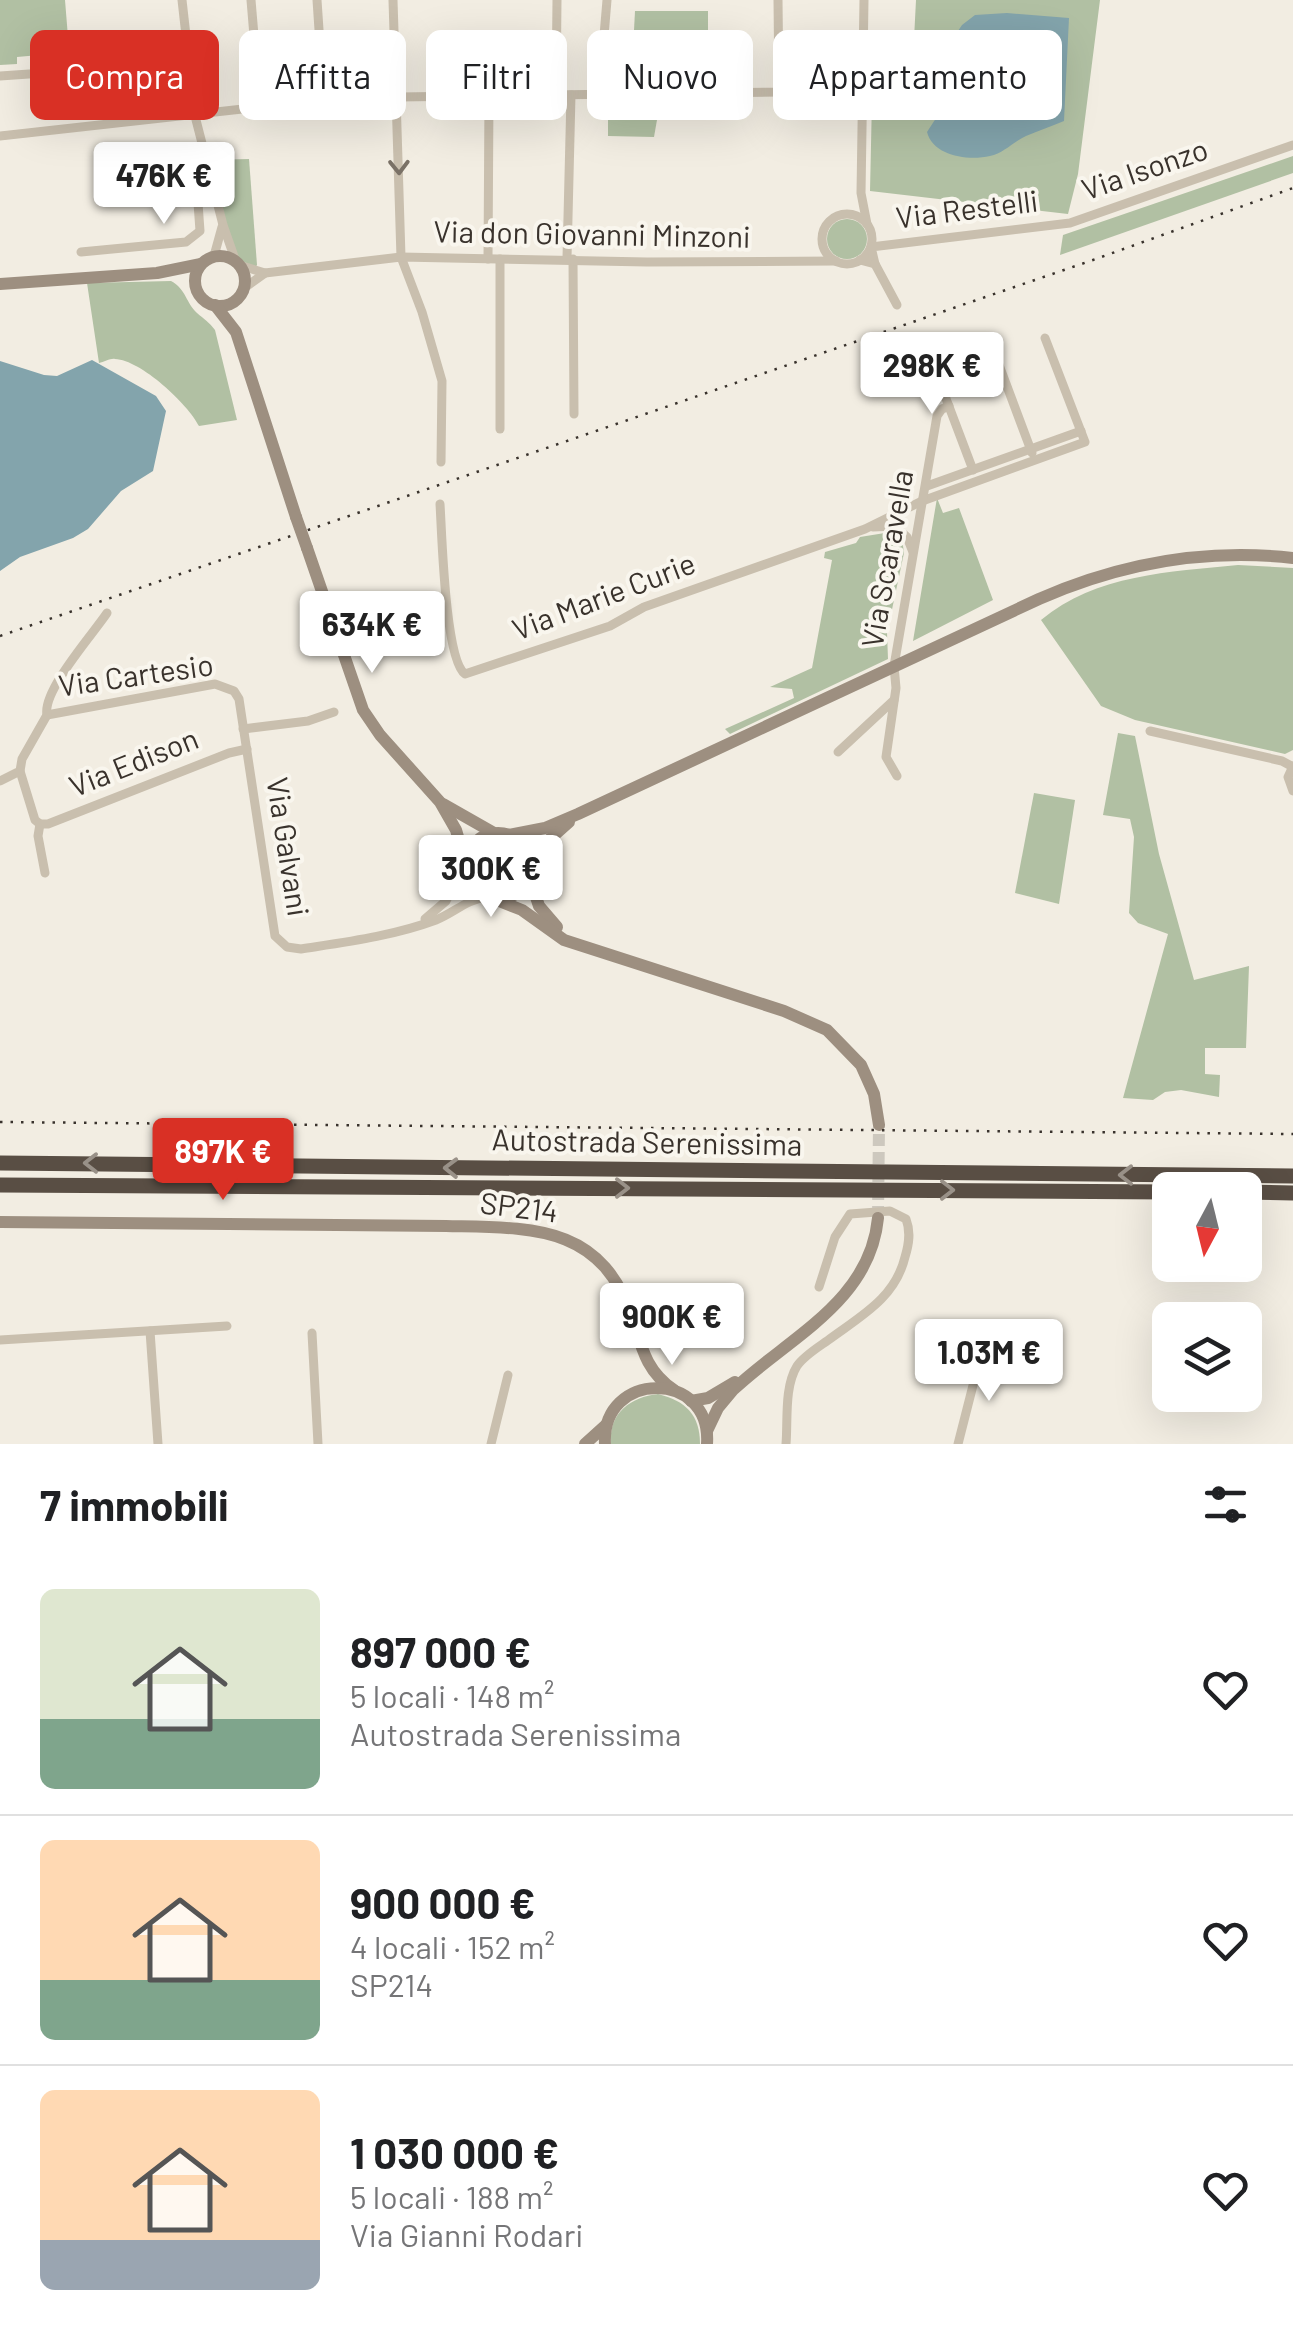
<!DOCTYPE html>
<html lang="it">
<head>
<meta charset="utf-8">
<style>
	:root { --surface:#fff; --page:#f2f2f2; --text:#202124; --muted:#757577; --line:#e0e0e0; --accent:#d93025 }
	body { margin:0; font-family:Barlow,sans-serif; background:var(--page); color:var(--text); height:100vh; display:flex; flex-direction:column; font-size:38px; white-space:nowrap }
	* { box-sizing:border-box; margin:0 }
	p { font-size:32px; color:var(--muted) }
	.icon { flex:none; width:55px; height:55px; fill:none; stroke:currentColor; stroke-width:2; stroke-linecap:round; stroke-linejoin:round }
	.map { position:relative; height:1444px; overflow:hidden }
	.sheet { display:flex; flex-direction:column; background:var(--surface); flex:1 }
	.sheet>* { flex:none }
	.guide { position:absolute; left:30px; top:30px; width:1235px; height:90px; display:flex; gap:20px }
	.needle { width:65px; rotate:187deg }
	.controls { position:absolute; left:1152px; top:1172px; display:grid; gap:20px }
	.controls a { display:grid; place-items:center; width:110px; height:110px; border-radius:15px; background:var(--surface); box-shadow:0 10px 40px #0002; font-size:50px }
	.price { position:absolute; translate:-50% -85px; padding:0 22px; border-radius:10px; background:#fff; color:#222; font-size:32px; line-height:65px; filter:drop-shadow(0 2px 5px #0008) }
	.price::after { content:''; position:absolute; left:50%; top:60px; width:30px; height:22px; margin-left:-15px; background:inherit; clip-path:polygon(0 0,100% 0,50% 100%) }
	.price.active { background:var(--accent); color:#fff }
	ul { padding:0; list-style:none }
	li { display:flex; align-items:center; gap:30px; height:250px; padding:0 40px }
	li+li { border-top:2px solid var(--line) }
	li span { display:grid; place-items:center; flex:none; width:280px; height:200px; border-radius:15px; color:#555 }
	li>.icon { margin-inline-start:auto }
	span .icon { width:120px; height:120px; fill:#fffc; stroke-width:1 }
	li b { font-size:42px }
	h2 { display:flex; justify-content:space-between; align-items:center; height:120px; padding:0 40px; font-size:42px }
	.chip { padding:0 35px; border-radius:15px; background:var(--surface); box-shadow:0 10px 40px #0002; font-size:35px; line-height:90px }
	.chip.active { background:var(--accent); color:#fff }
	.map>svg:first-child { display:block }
	.green { fill:#b1c0a3 }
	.water { fill:#83a4ac }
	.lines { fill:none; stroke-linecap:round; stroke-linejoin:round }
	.secondary-tunnel { stroke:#cdc8be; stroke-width:12; stroke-dasharray:12 6; stroke-linecap:butt }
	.street { stroke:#c9bfae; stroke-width:9 }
	.secondary { stroke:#9d8f80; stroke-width:12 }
	.highway { stroke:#594e44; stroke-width:15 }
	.rail { stroke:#39322c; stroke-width:2.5; stroke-dasharray:2.5 8; stroke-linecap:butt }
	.secondary-bridge { stroke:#9d8f80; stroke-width:12 }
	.oneway { stroke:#7a7166 }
	.oneway2 { stroke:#999188 }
	.labels { text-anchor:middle; stroke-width:8; stroke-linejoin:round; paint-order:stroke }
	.street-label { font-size:30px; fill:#39322c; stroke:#f9f6ee }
</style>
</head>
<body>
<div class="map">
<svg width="1293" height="1444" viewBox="0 0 1293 1444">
	<rect width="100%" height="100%" fill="#f2ede2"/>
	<g class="green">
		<polygon points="0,0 65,0 70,62 63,63 62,53 17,57 17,64 0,65"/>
		<polygon points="916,0 1100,0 1078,174 1068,214 870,191 872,99 911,98"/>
		<polygon points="635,11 708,11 708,87 631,88"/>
		<polygon points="661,97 654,137 608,136 608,98"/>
		<polygon points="1293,156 1293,173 1060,255 1063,235"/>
		<polygon points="249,159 257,265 255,268 239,261 232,248 208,160"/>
		<circle cx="847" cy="239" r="20"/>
		<path d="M 171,281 C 186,289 186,303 197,313 C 204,319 209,322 215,330 L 237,420 L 199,426 C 188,404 141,360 115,359 C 111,358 104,362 99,363 L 87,283 Z"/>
		<polygon points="937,498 943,513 959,508 993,600 913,641"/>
		<polygon points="891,532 902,539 904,553 887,633 888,659 730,734 725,729 794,698 792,689 770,687 812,668 832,560 824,558 825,552 856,543 860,537"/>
		<path d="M 1238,565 L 1293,568 L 1293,750 L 1285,754 L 1135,720 L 1101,706 L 1041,620 C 1096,574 1170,572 1238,565 Z"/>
		<polygon points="1118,733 1135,736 1159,854 1194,980 1249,966 1246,1048 1205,1048 1205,1074 1220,1075 1219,1097 1181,1090 1165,1092 1153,1100 1123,1098 1168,934 1138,923 1129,913 1134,837 1130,819 1103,815"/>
		<polygon points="1034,793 1075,800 1059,904 1015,893"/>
		<circle cx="497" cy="866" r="28"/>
		<path d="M 658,1394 C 686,1401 700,1415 700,1444 L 611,1444 C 608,1413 631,1397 658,1394 Z"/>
	</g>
	<g class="water">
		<path d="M 1007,13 L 1069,18 L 1064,121 C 1052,126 1038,131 1026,136 C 1013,142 1004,153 990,156 C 968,161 933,156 927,132 L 942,109 L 956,34 L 962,25 L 975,15 Z"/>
		<polygon points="92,360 156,396 166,411 153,471 121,491 88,529 73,538 20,557 0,571 0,361 44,375 57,376"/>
	</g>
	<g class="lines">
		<polyline class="secondary-tunnel" points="878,1218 879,1125"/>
		<g class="street">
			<polyline points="182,0 195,116 223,225 236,262"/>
			<polyline points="251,0 260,107"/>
			<polyline points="317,0 324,104"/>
			<polyline points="393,0 401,257 422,312 442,381 441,462"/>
			<polyline points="864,0 861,193 867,224"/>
			<polyline points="0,76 188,63"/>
			<polyline points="599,95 607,0"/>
			<polyline points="556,96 557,0"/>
			<polyline points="0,136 260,107 398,97 779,92 778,0"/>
			<circle cx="847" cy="239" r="25"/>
			<polyline points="81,252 186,242 200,231 198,203 217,200"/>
			<polyline points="214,256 222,227"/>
			<polyline points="567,258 571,95"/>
			<polyline points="488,259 489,96"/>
			<polyline points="500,259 500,429"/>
			<polyline points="573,259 574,414"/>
			<polyline points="860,260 875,264 871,247 1070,223 1293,145"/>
			<polyline points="875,264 897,305"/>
			<polyline points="239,265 265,273 401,257 647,262 836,261"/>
			<polyline points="243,289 265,273"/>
			<polyline points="921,350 942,388 973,470"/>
			<polyline points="996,357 1032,453"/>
			<polyline points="927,486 1081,431"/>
			<polyline points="925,500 1085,442 1045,338"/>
			<path d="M 440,504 C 442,535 445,659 465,674 L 610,626 L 644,607 L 865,529 L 922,501"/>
			<polyline points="873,527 895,526 907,537 913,552"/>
			<path d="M 47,715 L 215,684 L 234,691 L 239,699 L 275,936 L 287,947 L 301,949 C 346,942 393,936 436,920 C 454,913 467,899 487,897"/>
			<polyline points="243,729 308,721 334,712"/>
			<polyline points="1150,731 1282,761 1293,767"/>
			<polyline points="838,752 894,700"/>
			<polyline points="1293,766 1288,777 1293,791"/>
			<polyline points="20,771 35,820 40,824 38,836 45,873"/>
			<polyline points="897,776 886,757 896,688 894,666 937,416 942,409 949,406"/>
			<path d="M 0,781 L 20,771 L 22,759 L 47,715 C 42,691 93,634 107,613"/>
			<polyline points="40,824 48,824 229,753 247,749"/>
			<polyline points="425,919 446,901 464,864"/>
			<polyline points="150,1331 158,1444"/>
			<polyline points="312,1333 318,1444"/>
			<polyline points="0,1340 227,1326"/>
			<polyline points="491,1444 508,1375"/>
			<path d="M 786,1444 C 788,1421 784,1387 797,1366 C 804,1356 817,1348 827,1341 C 859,1317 895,1299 905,1257 C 909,1244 911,1232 906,1219 L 890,1211 L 850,1214 L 835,1237 L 819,1287"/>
			<polyline points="958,1444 981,1354"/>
		</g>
		<g class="secondary">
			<circle cx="220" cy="281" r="25"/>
			<polyline points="0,284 157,273 201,264"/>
			<polyline points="215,305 236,332 296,517"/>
			<polyline points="307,548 363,710 380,735 440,802 456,830 465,861"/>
			<polyline points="443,804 494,833"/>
			<circle cx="498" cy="866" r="33"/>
			<path d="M 509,835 L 545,828 L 578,814 L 1039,599 C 1121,563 1204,548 1293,558"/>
			<polyline points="532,868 551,838 569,822"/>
			<polyline points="529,876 539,906 557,927"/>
			<polyline points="494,899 522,910 564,940 784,1011 827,1030 861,1065 874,1094 879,1125"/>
			<path d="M 0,1222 L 446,1226 C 531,1228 602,1223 633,1320 C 642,1349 647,1372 674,1390"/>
			<polyline points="691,1401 708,1398 735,1382"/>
			<path d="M 707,1431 L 718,1408 L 733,1390 C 789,1337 870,1302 878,1218"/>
			<polyline points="585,1444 606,1425"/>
			<path d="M 605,1444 C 601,1370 712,1369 707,1444"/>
		</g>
		<g class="highway">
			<polyline points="0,1163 1293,1176"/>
			<polyline points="0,1185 1170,1192"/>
			<polyline points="1245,1192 1293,1193"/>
		</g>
		<g class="rail">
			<polyline points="0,636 1093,260 1293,188"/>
			<polyline points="0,1122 1293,1134"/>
		</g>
		<polyline class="secondary-bridge" points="296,517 307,548"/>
	</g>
	<defs><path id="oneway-chevron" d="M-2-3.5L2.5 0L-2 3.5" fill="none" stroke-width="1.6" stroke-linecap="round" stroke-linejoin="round" transform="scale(2.5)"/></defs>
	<use class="oneway" href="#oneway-chevron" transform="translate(399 167) rotate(89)"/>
	<g class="oneway2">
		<use href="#oneway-chevron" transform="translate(91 1163) rotate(-180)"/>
		<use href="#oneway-chevron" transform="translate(451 1168) rotate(-179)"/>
		<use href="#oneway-chevron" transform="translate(1126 1175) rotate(-180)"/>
		<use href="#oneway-chevron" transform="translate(622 1188)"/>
		<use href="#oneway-chevron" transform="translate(947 1190)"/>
	</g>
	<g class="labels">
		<g class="street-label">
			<text transform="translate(1145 170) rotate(-19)" y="10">Via Isonzo</text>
			<text transform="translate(967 210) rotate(-7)" y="10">Via Restelli</text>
			<text transform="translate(592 235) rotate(1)" y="10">Via don Giovanni Minzoni</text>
			<text transform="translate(888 559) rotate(-80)" y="10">Via Scaravella</text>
			<text transform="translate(604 597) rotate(-21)" y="10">Via Marie Curie</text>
			<text transform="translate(136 676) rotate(-8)" y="10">Via Cartesio</text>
			<text transform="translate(134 763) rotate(-22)" y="10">Via Edison</text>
			<text transform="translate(287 847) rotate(81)" y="10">Via Galvani</text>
			<text transform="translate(647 1143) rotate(1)" y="10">Autostrada Serenissima</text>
			<text transform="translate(519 1208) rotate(7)" y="10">SP214</text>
		</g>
	</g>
</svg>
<div class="controls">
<a><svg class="needle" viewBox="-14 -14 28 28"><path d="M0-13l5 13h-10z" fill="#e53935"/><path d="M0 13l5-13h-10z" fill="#757577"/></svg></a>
<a><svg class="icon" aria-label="layers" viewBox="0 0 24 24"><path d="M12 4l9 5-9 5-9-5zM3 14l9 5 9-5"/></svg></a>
</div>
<b class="price" style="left:164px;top:227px">476K €</b>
<b class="price" style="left:932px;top:417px">298K €</b>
<b class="price" style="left:372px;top:676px">634K €</b>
<b class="price" style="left:491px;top:920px">300K €</b>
<b class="price active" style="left:223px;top:1203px">897K €</b>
<b class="price" style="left:672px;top:1368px">900K €</b>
<b class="price" style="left:989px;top:1404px">1.03M €</b>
<div class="guide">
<a class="chip active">Compra</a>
<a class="chip">Affitta</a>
<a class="chip">Filtri</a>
<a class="chip">Nuovo</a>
<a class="chip">Appartamento</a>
</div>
</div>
<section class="sheet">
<h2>7 immobili<svg class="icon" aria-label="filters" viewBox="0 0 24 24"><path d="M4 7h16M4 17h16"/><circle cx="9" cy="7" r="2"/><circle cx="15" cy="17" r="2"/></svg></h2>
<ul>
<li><span style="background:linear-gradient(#dfe7d0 65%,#7fa58c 0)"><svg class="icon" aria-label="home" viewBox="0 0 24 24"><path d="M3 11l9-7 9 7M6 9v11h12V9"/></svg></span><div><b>897 000 €</b><p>5 locali · 148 m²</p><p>Autostrada Serenissima</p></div><svg class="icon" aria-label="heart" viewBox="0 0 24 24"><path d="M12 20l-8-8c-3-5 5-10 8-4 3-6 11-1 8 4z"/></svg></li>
<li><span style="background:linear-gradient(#ffd9b3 70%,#7fa58c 0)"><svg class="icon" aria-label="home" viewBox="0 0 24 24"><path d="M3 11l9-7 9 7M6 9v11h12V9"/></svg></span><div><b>900 000 €</b><p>4 locali · 152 m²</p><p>SP214</p></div><svg class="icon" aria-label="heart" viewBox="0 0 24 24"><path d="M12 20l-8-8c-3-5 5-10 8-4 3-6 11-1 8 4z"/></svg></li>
<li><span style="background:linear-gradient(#ffd9b3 75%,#9aa5b1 0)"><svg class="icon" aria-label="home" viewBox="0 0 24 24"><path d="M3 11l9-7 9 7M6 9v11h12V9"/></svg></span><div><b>1 030 000 €</b><p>5 locali · 188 m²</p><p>Via Gianni Rodari</p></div><svg class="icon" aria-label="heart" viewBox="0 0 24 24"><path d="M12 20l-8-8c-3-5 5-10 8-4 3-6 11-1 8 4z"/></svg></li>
</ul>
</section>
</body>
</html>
